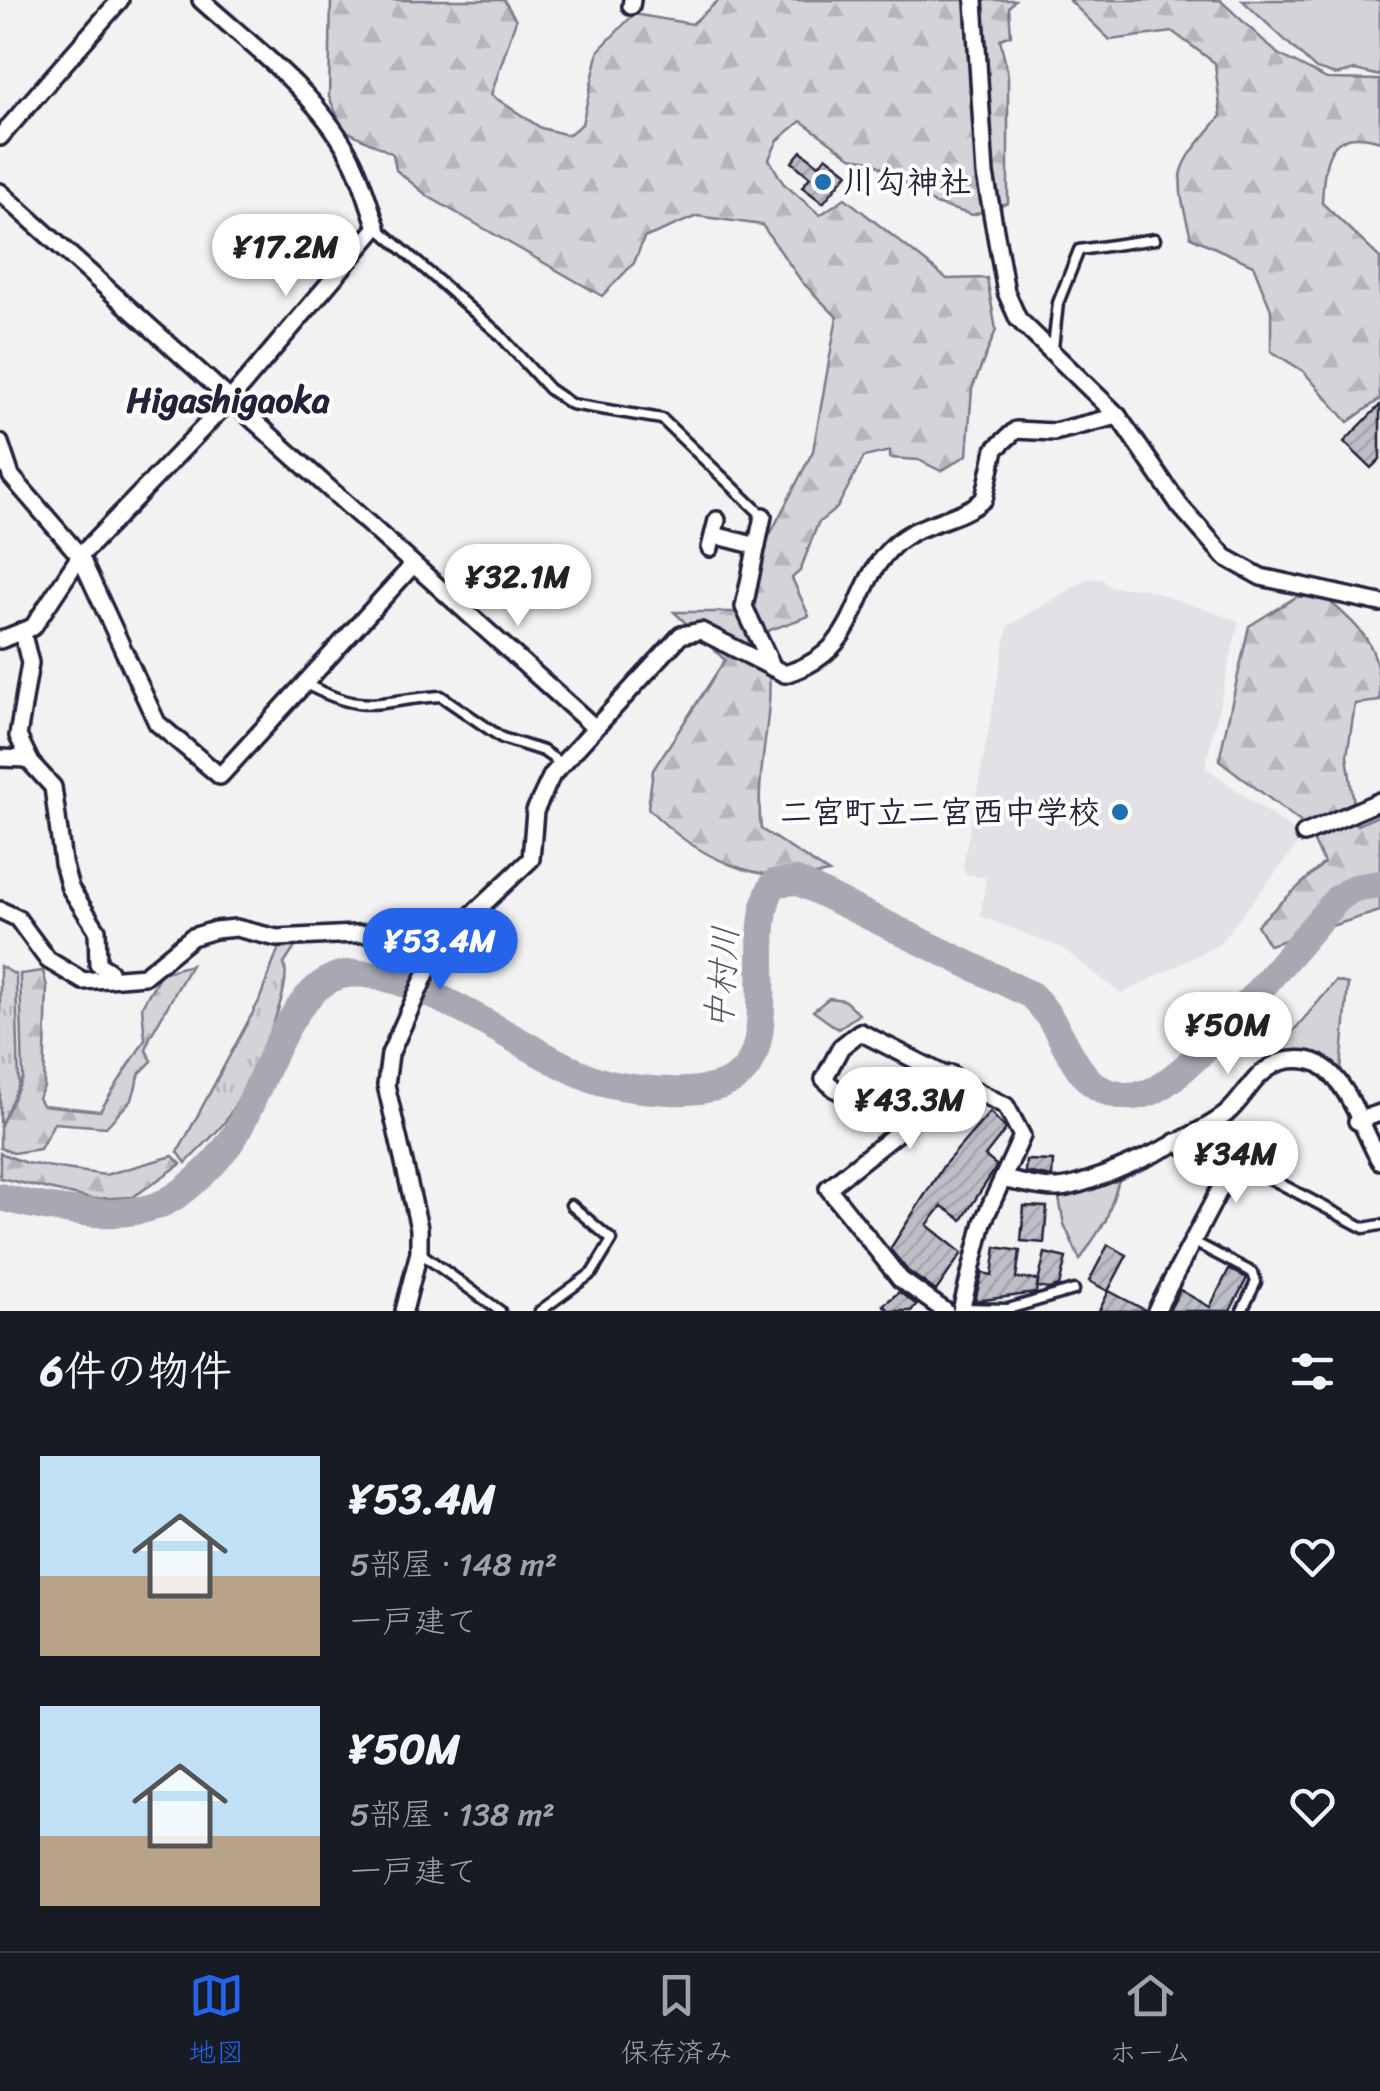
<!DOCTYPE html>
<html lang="ja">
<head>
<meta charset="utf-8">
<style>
	:root { --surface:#171b24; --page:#20242c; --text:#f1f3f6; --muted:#9ea1a6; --line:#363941; --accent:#2563eb }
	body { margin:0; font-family:Sriracha,"Klee One",sans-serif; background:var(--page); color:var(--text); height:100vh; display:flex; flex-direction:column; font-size:38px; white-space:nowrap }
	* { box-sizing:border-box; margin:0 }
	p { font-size:32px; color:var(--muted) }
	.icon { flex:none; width:55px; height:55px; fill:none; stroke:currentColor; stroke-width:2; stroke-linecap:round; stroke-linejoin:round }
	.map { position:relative; height:1311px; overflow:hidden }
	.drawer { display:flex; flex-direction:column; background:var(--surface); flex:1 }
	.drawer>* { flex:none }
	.price { position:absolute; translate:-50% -85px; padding:0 22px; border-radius:35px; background:#fff; color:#222; font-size:32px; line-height:65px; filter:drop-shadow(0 2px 5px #0008) }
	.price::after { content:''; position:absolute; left:50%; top:60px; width:30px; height:22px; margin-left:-15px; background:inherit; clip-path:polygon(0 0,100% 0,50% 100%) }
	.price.active { background:var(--accent); color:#fff }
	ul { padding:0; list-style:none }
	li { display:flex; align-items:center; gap:30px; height:250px; padding:0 40px }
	li span { display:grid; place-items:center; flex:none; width:280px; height:200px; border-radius:0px; color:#555 }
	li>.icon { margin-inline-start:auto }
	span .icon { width:120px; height:120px; fill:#fffc; stroke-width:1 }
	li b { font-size:42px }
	h2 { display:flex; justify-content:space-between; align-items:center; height:120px; padding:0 40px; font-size:42px }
	.dock { display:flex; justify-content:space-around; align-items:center; height:140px; border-top:2px solid var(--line); background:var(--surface); font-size:28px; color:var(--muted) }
	.dock a { display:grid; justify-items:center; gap:5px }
	.dock .active { color:var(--accent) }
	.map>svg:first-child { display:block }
	.built { fill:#e2e2e6 }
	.grass { fill:url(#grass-tufts); stroke:#7a7a8a; stroke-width:2.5 }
	.forest { fill:url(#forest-firs); stroke:#7a7a8a; stroke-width:2.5 }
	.green { fill:#d3d3d8; stroke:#7a7a8a; stroke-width:2.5 }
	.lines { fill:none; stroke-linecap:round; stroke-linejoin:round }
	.river { stroke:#a8a8b2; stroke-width:28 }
	.building { fill:url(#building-hatch); stroke:#22223b; stroke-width:2.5 }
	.lane-casing { stroke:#22223b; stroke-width:15 }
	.street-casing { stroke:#22223b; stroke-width:22 }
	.lane { stroke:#fff; stroke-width:8 }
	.street { stroke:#fff; stroke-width:15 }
	.poi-dot { fill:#1f6fb2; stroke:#fff; stroke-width:4 }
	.labels { text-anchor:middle; stroke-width:8; stroke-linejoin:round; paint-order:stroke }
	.poi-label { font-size:32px; font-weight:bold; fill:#22223b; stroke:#fff; text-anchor:start }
	.neighbourhood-label { font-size:35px; font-weight:bold; fill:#22223b; stroke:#fff }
	.water-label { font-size:35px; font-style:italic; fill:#58586b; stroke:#fff }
</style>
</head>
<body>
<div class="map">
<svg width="1380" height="1311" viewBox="0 0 1380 1311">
	<defs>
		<pattern id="grass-tufts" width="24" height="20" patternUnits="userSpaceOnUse" patternTransform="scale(2.5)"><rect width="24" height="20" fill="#d3d3d8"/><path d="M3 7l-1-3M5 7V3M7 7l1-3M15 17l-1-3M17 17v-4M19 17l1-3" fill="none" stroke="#b5b5ba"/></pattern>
		<pattern id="forest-firs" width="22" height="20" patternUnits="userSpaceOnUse" patternTransform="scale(2.5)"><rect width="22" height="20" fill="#d3d3d8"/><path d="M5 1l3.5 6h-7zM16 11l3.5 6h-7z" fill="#b5b5ba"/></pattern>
		<pattern id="building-hatch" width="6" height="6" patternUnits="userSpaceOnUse" patternTransform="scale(2.5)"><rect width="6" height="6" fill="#bebec6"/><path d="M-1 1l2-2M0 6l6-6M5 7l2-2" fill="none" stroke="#a3a3ab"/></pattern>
	</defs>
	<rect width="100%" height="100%" fill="#f2f2f3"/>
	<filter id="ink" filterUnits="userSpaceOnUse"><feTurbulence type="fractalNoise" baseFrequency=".01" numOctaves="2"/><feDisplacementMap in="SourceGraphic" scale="20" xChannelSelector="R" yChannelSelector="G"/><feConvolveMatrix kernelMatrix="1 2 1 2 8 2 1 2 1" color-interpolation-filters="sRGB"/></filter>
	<g filter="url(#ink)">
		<polygon class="built" points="1088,579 1102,579 1110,587 1145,589 1239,621 1205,767 1303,838 1218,945 1121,994 1062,948 980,916 986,878 966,874 963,865 1008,626"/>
		<g class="grass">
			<path d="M 287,942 L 297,944 L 284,964 C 295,991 242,1098 224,1123 C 213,1137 198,1150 186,1163 L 178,1152 L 259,1001 L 278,950 Z"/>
			<polygon points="0,966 16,975 19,1084 0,1127"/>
		</g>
		<g class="forest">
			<path d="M 331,0 L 504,0 L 516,20 L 491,95 L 541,128 L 568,135 L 582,124 L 599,50 L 634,14 L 692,24 L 719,0 L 1015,0 L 1009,7 L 1011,35 L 1000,39 L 1008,75 L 1008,203 L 973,215 L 935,204 L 873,162 L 851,157 L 801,121 L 778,140 L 769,159 L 783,183 L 820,215 L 845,198 L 947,279 L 987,278 L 996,330 L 972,389 L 967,455 L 941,471 L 919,460 L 890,458 L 890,451 L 864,457 L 837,508 L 818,523 L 800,571 L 792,578 L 809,616 L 767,631 C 768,655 771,680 769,703 C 766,746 756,786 761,829 L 829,873 C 759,887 696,858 648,808 L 653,770 L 725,660 L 674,612 L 737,612 L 758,558 L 813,451 L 837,317 L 802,282 L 762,225 L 697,216 L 644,238 L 634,263 L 602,296 L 429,197 L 396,170 L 393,154 L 343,129 L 329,97 Z"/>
			<path d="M 1069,0 L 1220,0 L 1278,54 L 1327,79 L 1380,80 L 1380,141 C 1327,124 1324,162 1322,203 L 1380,258 L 1380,399 L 1348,422 L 1303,371 L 1271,351 L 1271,310 L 1253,265 L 1191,237 C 1173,169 1175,170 1221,116 L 1215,63 L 1173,32 L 1110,40 Z"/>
			<path d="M 1324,596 C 1365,633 1380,643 1380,701 L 1355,704 L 1347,756 L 1357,825 L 1380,815 L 1380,911 L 1269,945 L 1257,925 L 1324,863 L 1307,827 L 1219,760 L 1249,626 L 1296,597 Z"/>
			<polygon points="191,965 150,1037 146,1050 152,1061 140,1073 132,1099 106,1127 54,1123 40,1149 13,1153 0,1148 0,1127 23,1078 20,974 43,971 47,987 44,1087 38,1098 42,1105 100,1111 145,1040 142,1006 161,973"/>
			<polygon points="0,1153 26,1163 105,1175 173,1156 181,1164 133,1197 92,1199 0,1178"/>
		</g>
		<g class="green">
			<polygon points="1242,0 1380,0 1380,76 1355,70 1336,75 1316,69"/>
			<polygon points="1336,981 1348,984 1341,1072 1302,1050 1272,1056"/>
			<polygon points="829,998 844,1000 859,1014 838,1029 813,1011"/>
			<polygon points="1121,1174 1106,1220 1080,1260 1064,1224 1058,1193"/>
		</g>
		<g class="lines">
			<path class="river" d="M 0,1197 C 46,1209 127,1225 171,1199 C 194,1185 221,1158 235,1135 C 261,1092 290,980 347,974 C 418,967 527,1055 596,1080 C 620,1088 645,1090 670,1091 C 690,1092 719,1090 736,1078 C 784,1044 743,931 774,883 L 797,881 L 1031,995 C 1060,1022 1068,1062 1092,1083 C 1108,1096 1132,1100 1150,1092 C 1196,1073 1300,941 1338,898 L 1354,888 L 1380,884"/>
		</g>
		<g class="building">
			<polygon points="801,151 819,165 826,156 848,173 823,203 802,187 810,177 792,162"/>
			<polygon points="1380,405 1380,459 1371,468 1344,442"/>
			<polygon points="990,1112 1006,1129 985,1156 996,1165 995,1169 962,1220 942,1206 927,1225 962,1253 936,1291 908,1271 890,1249 944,1165"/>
			<polygon points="1026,1160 1053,1161 1052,1177 1025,1172"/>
			<polygon points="1024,1206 1047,1207 1044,1243 1021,1241"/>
			<polygon points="1108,1245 1127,1255 1108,1291 1089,1281"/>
			<polygon points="996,1247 1020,1251 1016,1278 1038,1280 1036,1293 975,1301 982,1273 992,1275"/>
			<polygon points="1045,1253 1066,1258 1059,1286 1049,1289 1037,1287"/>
			<polygon points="1229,1269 1247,1278 1230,1311 1169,1311 1180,1290 1210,1307"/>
			<polygon points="1109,1291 1145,1310 1145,1311 1099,1311"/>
			<polygon points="899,1292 917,1305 911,1311 890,1311 883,1305"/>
		</g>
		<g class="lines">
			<defs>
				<g id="lane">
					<polyline points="377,227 499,334 549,389 571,404 662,419 763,516"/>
					<polyline points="1053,348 1058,303 1079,250 1155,239"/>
					<path d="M 304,683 C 367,717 376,700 441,696 L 502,738 L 543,751 L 562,764"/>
					<polyline points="1231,1168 1241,1163 1364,1228 1380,1225"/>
					<polyline points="1192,1241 1253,1273 1256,1282 1242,1311"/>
					<polyline points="419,1252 500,1311"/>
					<polyline points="961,1308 1008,1309 1074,1290"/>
					<polyline points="540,1311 592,1273 612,1240 571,1205"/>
				</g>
				<g id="street">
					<polyline points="974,0 985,174 1006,292 1018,319 1118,416 1180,506 1225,557 1261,577 1380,603"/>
					<polyline points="631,6 632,0"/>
					<polyline points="0,137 120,0"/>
					<polyline points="0,192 594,727"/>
					<polyline points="0,443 11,476 80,556 157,723 220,776 413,565"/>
					<polyline points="763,516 744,607 773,668"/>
					<polyline points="714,535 757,546"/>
					<polyline points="710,548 717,520"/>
					<polyline points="22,631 30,663 18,736 31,763 53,787 63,863 70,888 97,930 98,964 109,971 108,979"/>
					<path d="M 0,640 L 33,627 L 80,556 L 229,401 L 377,227 C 369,206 363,182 353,162 C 321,96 254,48 201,0"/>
					<polyline points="0,758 28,759"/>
					<polyline points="1304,834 1380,801"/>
					<polyline points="0,910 17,918 48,960 83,981 144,976 192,937 215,930 236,928 277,938 375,933 438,947"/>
					<polyline points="1357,1121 1380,1113"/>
					<polyline points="907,1125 835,1089 824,1079 841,1047 860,1032 1006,1106 1022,1136 983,1222 961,1311"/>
					<path d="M 1005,1180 C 1021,1182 1041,1189 1058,1188 C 1089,1187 1201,1134 1226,1114 C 1244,1099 1252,1076 1274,1065 C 1287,1058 1306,1058 1319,1064 C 1348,1080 1364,1133 1380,1161"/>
					<path d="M 404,1311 L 419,1252 L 419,1228 L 386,1085 L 390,1054 L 438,947 L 531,859 L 535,811 L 552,775 L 681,635 L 701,631 L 785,674 C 864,650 847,590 893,546 C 919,521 957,522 984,499 L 995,449 L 1016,430 L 1054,432 L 1118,416"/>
					<polyline points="945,1311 900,1279 828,1188 907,1125 951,1074"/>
					<polyline points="1156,1311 1231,1168 1175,1142"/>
				</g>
			</defs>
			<use href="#lane" class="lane-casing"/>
			<use href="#street" class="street-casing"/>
			<use href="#lane" class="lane"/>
			<use href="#street" class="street"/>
		</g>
	</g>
	<g class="poi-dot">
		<circle cx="823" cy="182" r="10"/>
		<circle cx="1120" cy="812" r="10"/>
	</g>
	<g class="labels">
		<g class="poi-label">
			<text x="843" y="193">川勾神社</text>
			<text x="1100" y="823" text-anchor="end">二宮町立二宮西中学校</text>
		</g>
		<g class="neighbourhood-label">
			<text x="228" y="412">Higashigaoka</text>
		</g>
		<g class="water-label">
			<text transform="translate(722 978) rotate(-86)" y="12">中村川</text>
		</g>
	</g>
</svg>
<b class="price" style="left:286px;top:299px">¥17.2M</b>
<b class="price" style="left:518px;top:629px">¥32.1M</b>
<b class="price active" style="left:440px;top:993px">¥53.4M</b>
<b class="price" style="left:1228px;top:1077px">¥50M</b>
<b class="price" style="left:910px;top:1152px">¥43.3M</b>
<b class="price" style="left:1236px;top:1206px">¥34M</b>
</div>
<section class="drawer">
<h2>6件の物件<svg class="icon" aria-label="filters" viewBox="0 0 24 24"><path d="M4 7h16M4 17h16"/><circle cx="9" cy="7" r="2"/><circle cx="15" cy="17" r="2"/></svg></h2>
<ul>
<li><span style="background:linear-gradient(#bfe0f5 60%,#b9a48a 0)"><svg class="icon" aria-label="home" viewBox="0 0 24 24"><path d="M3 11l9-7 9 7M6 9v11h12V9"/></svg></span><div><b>¥53.4M</b><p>5部屋 · 148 m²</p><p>一戸建て</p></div><svg class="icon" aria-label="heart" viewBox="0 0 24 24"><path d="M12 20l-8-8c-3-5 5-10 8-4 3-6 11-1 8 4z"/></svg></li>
<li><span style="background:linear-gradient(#bfe0f5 65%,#b9a48a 0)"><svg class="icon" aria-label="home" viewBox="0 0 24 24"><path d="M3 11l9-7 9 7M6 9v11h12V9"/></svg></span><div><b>¥50M</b><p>5部屋 · 138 m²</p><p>一戸建て</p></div><svg class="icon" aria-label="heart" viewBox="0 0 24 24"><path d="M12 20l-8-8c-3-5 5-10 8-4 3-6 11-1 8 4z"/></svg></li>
</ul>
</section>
<nav class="dock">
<a class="active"><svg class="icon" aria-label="map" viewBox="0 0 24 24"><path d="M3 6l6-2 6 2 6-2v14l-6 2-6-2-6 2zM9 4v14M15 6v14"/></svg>地図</a>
<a><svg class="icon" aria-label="saved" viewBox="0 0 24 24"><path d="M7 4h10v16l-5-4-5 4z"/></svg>保存済み</a>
<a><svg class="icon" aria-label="home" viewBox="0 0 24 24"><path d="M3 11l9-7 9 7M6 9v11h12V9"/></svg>ホーム</a>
</nav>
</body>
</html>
